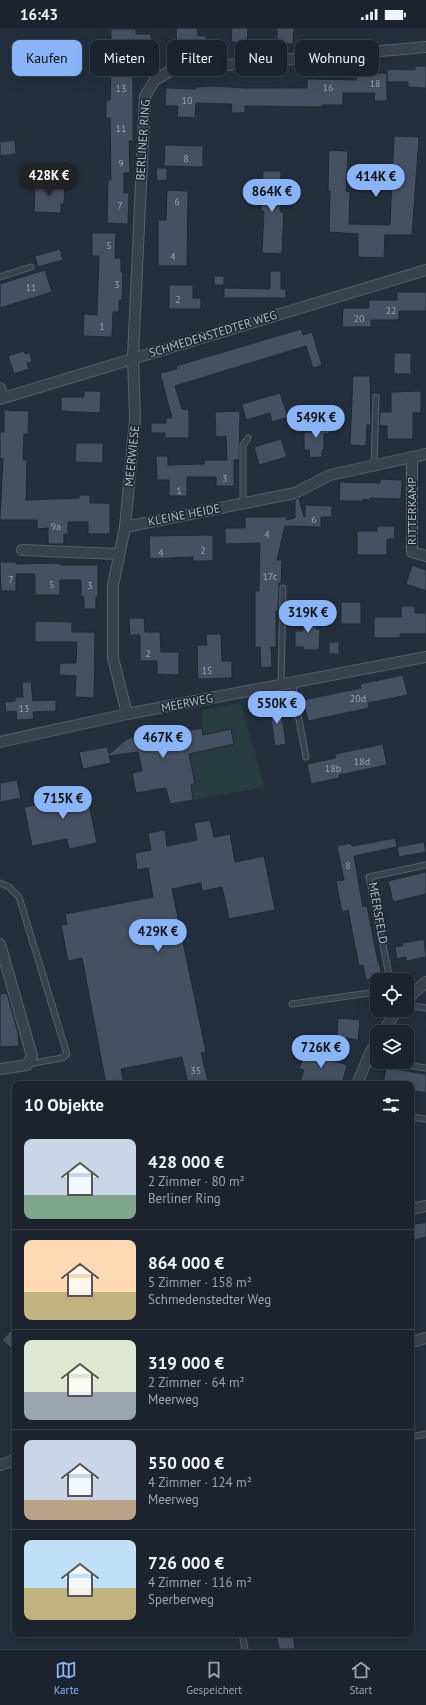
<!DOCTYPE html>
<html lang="de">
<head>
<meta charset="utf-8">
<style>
	:root { --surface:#1b232e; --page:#282f3a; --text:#f1f3f6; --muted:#a0a4aa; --line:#39404a; --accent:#8ab4f8 }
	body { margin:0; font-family:"PT Sans",sans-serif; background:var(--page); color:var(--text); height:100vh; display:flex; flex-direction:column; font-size:15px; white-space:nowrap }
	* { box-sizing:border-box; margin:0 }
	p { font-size:13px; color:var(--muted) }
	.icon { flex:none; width:22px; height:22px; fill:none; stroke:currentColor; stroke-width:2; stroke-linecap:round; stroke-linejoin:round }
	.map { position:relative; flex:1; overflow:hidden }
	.sheet { position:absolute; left:12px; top:1053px; width:402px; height:556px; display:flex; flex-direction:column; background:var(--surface); border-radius:8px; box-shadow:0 4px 16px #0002,0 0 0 1px var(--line) }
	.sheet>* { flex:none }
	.hud { position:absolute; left:12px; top:12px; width:402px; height:36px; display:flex; gap:8px }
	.buttons { position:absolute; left:370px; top:945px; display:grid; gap:8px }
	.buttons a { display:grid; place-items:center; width:44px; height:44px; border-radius:8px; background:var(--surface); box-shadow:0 4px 16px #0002,0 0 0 1px var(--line); font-size:20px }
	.price { position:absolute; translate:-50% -34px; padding:0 9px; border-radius:14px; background:var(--accent); color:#111; font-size:13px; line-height:26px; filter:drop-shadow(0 1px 2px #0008) }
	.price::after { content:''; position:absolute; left:50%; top:24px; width:12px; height:9px; margin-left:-6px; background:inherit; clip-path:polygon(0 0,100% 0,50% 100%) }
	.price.on { background:#222; color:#fff }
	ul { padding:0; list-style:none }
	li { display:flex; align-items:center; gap:12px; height:100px; padding:0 12px }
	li+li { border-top:1px solid var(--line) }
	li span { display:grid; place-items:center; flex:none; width:112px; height:80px; border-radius:8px; color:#555 }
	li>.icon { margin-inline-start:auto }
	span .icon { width:48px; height:48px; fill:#fffc; stroke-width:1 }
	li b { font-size:17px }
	h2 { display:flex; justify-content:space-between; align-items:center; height:48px; padding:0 12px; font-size:17px }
	.tag { padding:0 14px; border-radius:8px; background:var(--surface); box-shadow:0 4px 16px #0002,0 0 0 1px var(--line); font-size:14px; line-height:36px }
	.tag.on { background:var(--accent); color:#111 }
	.status { display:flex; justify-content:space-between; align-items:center; height:28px; padding:0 20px; background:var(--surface); direction:ltr }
	.status svg { height:11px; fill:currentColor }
	.tabs { display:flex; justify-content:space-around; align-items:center; height:56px; border-top:1px solid var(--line); background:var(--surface); font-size:11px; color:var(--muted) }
	.tabs a { display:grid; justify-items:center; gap:2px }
	.tabs .on { color:var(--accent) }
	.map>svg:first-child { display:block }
	.green { fill:#263c3f }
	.building { fill:#455162; stroke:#1f2835 }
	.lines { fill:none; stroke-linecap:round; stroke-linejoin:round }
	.service-casing { stroke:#565f6c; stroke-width:7 }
	.minor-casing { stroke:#565f6c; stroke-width:12 }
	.service { stroke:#38414e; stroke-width:5 }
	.minor { stroke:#38414e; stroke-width:10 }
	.labels { text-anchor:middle; stroke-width:3; stroke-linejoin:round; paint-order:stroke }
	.number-label { font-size:10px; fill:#98a1af }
	.street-label { font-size:12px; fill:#b4bcc9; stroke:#1d2633 }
</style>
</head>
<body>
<div class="status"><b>16:43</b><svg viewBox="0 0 49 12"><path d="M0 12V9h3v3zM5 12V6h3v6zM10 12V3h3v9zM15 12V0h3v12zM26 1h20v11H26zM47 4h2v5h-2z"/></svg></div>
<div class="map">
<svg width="426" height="1621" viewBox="0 0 426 1621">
	<rect width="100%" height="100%" fill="#242f3e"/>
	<polygon class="green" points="241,675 264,759 193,772 191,757 195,755 189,726 207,723 202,700 203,682"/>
	<g class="building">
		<polygon points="176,0 197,0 198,8 206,8 207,21 177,21"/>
		<polygon points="232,0 248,0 247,15 231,14"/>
		<polygon points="277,0 294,0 293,16 277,16"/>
		<polygon points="111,1 136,1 136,6 151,6 151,13 157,13 157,25 141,25 141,43 133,43 133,113 129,113 130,145 124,145 124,165 129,165 128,196 107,195 108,152 111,152 110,90 106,90 106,72 110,72 111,43 115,43 115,19 111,19"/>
		<polygon points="415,38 426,38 426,60 408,59 408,54 387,54 387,41 415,42"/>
		<polygon points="356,45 387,45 387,73 374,73 375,65 343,65 343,77 322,77 322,79 245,78 245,85 231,85 232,76 196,75 195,90 177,89 178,78 165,78 166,60 196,61 196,59 211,58 246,60 307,60 307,51 356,52"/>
		<polygon points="394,108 419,109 412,207 385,207 384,230 358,229 358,206 329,204 330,163 328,163 329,122 348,123 346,163 350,164 349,196 390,197"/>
		<polygon points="15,112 16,126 0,128 0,114"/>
		<polygon points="165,117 203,118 203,139 164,138"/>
		<polygon points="156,140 167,140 167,152 157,153"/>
		<polygon points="263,143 281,143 280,184 284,184 282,226 262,225 264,183 261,183"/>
		<polygon points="35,153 65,154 64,176 61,176 61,185 34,184"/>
		<polygon points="167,162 188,163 187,238 158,238 158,192 166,192"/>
		<polygon points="92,205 116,205 115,230 121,230 121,244 123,244 122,272 119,272 119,284 113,284 112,309 83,308 84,286 97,287 99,228 92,228"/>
		<polygon points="60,221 63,232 38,239 35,228"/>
		<polygon points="45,242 52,264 0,280 0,256"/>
		<polygon points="270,243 281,243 281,261 286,261 286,270 224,270 224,260 270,261"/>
		<rect x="214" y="248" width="10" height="9"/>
		<polygon points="169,257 193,257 193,270 201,270 201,281 169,281"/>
		<polygon points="397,264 426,264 426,283 399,283 399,292 371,292 371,299 342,299 343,280 369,280 369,272 397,272"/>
		<polygon points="301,301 303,307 312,304 322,337 313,340 306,318 175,358 182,381 189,382 189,410 165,410 165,405 151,405 151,395 166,395 166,390 172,390 160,345 177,341 176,338"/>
		<polygon points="24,323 25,326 30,325 32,334 27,335 29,341 14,346 8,328"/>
		<rect x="394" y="325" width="17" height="21"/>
		<polygon points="353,348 370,348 371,397 367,397 366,418 350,417"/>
		<polygon points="84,363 101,363 100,385 61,383 61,369 84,369"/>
		<polygon points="421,363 421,385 413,385 413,411 387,411 387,398 379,397 380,384 391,384 391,364"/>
		<polygon points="280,365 288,389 272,394 270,385 246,392 242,376"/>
		<polygon points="4,382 29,383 28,406 24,406 23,432 27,432 26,472 79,470 79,467 90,467 90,475 110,475 110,506 88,506 88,494 68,494 68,506 64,506 64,516 48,516 48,500 37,501 37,492 0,492 3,431 0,431 0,404 4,404"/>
		<polygon points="240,383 239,432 234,432 234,458 216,458 216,449 187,449 187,468 169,468 169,452 157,452 156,428 168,428 168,437 204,436 204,432 227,432 226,408 216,409 215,384"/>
		<polygon points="330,394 330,406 324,406 324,422 322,422 322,429 310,430 309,422 304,422 304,404 313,404 312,395"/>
		<polygon points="281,411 287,429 259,437 254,419"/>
		<polygon points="76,415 103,415 103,435 75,434"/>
		<polygon points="380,451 402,452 401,471 370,470 370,472 363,471 363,473 339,473 340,454 380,455"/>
		<polygon points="299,470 304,489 305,489 305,477 332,478 332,489 321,489 321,499 285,498 277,532 282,532 281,555 279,555 278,583 276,583 276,619 271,619 272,639 261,640 260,619 255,619 255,563 259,563 260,515 225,516 225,500 245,500 245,489 287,489 286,492 295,490 295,472"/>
		<polygon points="377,498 395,498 394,511 387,511 387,527 357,527 357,503 377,503"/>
		<polygon points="213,507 213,533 193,533 193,529 150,531 149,508"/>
		<polygon points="0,534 16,534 16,536 60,535 60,537 98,537 98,569 96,569 96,581 84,581 84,569 81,569 81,552 60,552 60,567 35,567 35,546 16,546 16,563 1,563"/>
		<polygon points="412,537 426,542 426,563 406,556"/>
		<rect x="341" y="574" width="20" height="22"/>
		<polygon points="401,578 415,578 415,585 426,585 426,606 400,606 400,610 374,610 374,589 401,589"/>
		<polygon points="303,585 316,585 316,601 320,601 319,622 303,622 303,619 295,619 295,603 303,603"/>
		<polygon points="129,590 144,590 145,604 160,604 161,624 179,624 179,647 157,646 157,633 140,633 140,607 130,607"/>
		<polygon points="35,593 72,594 72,604 95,604 94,670 75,669 76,648 59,647 60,635 76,635 77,614 35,614"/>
		<polygon points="206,606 221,606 222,633 232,633 232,650 198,651 197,617 207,617"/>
		<rect x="329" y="614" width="10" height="12"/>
		<polygon points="403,647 408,667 368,675 369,680 308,693 303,672 361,660 360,656"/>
		<polygon points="22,654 31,654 33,673 56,672 56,683 33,684 34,691 17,692 16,683 6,684 5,674 15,673 15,669 23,669"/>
		<polygon points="280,676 286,716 275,718 269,677"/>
		<polygon points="184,697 185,703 202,700 203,707 231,701 234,716 189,726 195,755 191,757 193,772 170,776 166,760 136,765 132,745 142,743 138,724 109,728 111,735 83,741 79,724 107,719 109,726 127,711 156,702"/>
		<polygon points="383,716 387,737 339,747 339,750 311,756 307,736 335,730 335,726"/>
		<polygon points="17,752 21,770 0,774 0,755"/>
		<polygon points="85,757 97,815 69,821 67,811 32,818 24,779 60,772 58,762"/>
		<polygon points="210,792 214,809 230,806 235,834 264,828 275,882 229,891 222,859 202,863 201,855 172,861 206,1024 201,1025 209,1056 188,1056 182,1029 121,1041 124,1056 106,1056 82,930 68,933 61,897 67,896 65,886 153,869 148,840 137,842 135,825 151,822 148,805 165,802 167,818 197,812 194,795"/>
		<polygon points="395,810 397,819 354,828 363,879 367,878 378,934 379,934 382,949 366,952 363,937 359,938 348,882 342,884 336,853 344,852 337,818 351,815 352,818"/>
		<polygon points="424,814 426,824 399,829 397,819"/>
		<polygon points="426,844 426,866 393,874 388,853"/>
		<polygon points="424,911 426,929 406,933 406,929 397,931 395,919 403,918 403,915"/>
		<polygon points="7,965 18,1005 19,1018 0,1019 0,966"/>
		<polygon points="338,990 360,992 358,1012 337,1009"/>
		<polygon points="308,1017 322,1022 320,1028 347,1037 342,1056 299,1056 304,1042 299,1040"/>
		<polygon points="386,1040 426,1046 426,1065 411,1062 411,1056 383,1056"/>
		<polygon points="426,1194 426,1209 414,1212 411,1197"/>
		<polygon points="15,1298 15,1324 2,1312"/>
		<polygon points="276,1606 293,1606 295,1621 279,1621"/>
	</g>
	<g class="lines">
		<defs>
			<g id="service">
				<polyline points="0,249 31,239"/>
				<polyline points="374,437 376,369"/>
				<polyline points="243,475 243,417 248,410"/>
				<polyline points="292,654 306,729"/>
				<polyline points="281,657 283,560"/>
				<polyline points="0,855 9,859 19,869 67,1026 62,1030 28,1036"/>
				<polyline points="390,952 369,849 426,837"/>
				<polyline points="292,976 377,964"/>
				<polyline points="407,977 426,980"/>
				<polyline points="389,1034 426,1040"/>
				<polyline points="411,1089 426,1091"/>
				<polyline points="411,1409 426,1406"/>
				<polyline points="242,1606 245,1621"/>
			</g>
			<g id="minor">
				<polyline points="0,360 3,370"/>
				<polyline points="0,371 426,242"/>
				<polyline points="412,429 412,524 426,528"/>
				<polyline points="125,499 295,465 330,447 426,426"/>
				<polyline points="22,522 118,526"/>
				<polyline points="127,686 113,630 113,557 125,499 135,391 133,329 145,68 155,52 172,42 426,19"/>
				<polyline points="0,714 127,686 426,629"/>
				<polyline points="0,916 32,1028 27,1037 0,1041"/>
				<polyline points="407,971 426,954"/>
				<polyline points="383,1004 397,982"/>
				<polyline points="357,1056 370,1025 377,1013"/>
				<polyline points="411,1181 426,1178"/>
				<polyline points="411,1314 426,1310"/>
				<polyline points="0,1437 15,1432"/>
			</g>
		</defs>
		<use href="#service" class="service-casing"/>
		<use href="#minor" class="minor-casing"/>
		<use href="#service" class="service"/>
		<use href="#minor" class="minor"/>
	</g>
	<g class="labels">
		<g class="number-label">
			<text x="375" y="59">18</text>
			<text x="328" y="63">16</text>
			<text x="121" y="64">13</text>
			<text x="187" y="76">10</text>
			<text x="121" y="104">11</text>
			<text x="186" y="134">8</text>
			<text x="121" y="139">9</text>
			<text x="177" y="177">6</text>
			<text x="120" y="181">7</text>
			<text x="109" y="221">5</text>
			<text x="173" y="232">4</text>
			<text x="117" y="260">3</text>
			<text x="31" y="263">11</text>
			<text x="178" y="275">2</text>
			<text x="391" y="286">22</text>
			<text x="359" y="294">20</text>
			<text x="102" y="302">1</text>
			<text x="225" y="454">3</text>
			<text x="179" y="466">1</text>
			<text x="314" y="495">6</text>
			<text x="56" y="502">9a</text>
			<text x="267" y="510">4</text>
			<text x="203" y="526">2</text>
			<text x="161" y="528">4</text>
			<text x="270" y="552">17c</text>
			<text x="11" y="555">7</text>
			<text x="52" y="560">5</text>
			<text x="90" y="561">3</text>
			<text x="148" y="629">2</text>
			<text x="207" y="646">15</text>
			<text x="358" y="674">20d</text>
			<text x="24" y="684">13</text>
			<text x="362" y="737">18d</text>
			<text x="333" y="744">18b</text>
			<text x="348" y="841">8</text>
			<text x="196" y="1046">35</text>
		</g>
		<g class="street-label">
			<text transform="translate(143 112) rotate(-86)" y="4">BERLINER RING</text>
			<text transform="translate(213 306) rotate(-17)" y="4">SCHMEDENSTEDTER WEG</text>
			<text transform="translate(132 428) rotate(-84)" y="4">MEERWIESE</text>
			<text transform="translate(412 483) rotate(-90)" y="4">RITTERKAMP</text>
			<text transform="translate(184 487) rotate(-11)" y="4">KLEINE HEIDE</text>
			<text transform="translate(187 675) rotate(-11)" y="4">MEERWEG</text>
			<text transform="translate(378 885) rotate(80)" y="4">MEERSFELD</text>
		</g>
	</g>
</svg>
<div class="buttons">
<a><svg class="icon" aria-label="locate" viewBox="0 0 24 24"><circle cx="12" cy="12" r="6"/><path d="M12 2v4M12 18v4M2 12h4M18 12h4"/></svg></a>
<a><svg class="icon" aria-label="layers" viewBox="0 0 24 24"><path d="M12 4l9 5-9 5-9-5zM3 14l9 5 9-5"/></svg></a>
</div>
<b class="price on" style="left:49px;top:169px">428K €</b>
<b class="price" style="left:376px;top:170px">414K €</b>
<b class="price" style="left:272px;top:185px">864K €</b>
<b class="price" style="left:316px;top:411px">549K €</b>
<b class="price" style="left:308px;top:606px">319K €</b>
<b class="price" style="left:277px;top:697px">550K €</b>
<b class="price" style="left:163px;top:731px">467K €</b>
<b class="price" style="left:63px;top:792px">715K €</b>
<b class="price" style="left:158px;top:925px">429K €</b>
<b class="price" style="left:321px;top:1041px">726K €</b>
<div class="hud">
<a class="tag on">Kaufen</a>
<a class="tag">Mieten</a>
<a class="tag">Filter</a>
<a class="tag">Neu</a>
<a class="tag">Wohnung</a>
</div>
<section class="sheet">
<h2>10 Objekte<svg class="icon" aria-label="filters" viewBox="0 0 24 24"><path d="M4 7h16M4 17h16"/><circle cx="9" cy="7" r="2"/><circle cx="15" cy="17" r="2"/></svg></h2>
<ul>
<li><span style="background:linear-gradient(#c9d6e8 70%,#7fa58c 0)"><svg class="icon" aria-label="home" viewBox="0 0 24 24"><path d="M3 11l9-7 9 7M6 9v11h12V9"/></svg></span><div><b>428 000 €</b><p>2 Zimmer · 80 m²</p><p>Berliner Ring</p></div></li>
<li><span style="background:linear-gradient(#ffd9b3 65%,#c2b280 0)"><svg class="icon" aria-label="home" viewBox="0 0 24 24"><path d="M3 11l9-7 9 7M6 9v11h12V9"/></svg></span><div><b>864 000 €</b><p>5 Zimmer · 158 m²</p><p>Schmedenstedter Weg</p></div></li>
<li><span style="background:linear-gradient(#dfe7d0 65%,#9aa5b1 0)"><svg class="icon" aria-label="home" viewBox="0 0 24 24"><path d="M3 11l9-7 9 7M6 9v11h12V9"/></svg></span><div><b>319 000 €</b><p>2 Zimmer · 64 m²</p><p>Meerweg</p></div></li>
<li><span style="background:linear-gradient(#c9d6e8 75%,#b9a48a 0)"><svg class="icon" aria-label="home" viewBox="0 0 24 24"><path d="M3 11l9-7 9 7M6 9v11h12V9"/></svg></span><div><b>550 000 €</b><p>4 Zimmer · 124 m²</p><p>Meerweg</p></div></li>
<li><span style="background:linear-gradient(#bfe0f5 60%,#c2b280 0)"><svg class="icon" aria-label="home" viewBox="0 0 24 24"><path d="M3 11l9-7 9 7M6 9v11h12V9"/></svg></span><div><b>726 000 €</b><p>4 Zimmer · 116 m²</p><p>Sperberweg</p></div></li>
</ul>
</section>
</div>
<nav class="tabs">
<a class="on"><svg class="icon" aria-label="map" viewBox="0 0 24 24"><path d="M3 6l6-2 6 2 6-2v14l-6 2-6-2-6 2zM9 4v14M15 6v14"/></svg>Karte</a>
<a><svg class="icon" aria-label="saved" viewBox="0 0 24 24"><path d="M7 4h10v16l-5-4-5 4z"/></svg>Gespeichert</a>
<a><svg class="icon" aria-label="home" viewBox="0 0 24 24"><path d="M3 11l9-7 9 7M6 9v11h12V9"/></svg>Start</a>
</nav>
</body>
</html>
